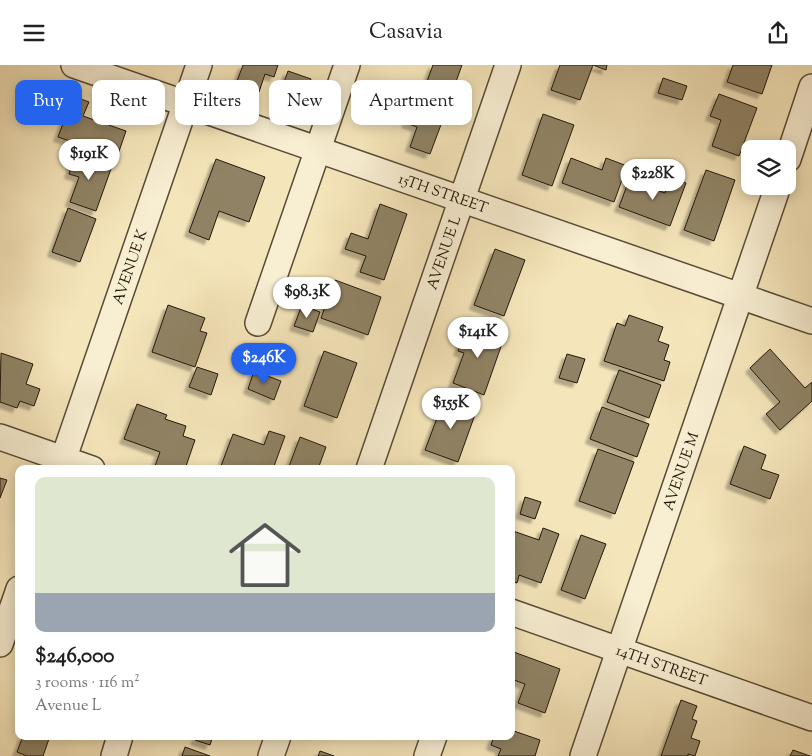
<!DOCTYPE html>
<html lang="en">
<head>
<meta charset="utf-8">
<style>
	:root { --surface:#fff; --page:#f2f2f2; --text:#222; --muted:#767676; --line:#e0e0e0; --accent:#2563eb }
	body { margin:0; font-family:"Sorts Mill Goudy",serif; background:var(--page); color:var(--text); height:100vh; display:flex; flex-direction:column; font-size:19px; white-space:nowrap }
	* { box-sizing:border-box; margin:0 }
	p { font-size:16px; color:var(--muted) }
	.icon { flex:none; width:28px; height:28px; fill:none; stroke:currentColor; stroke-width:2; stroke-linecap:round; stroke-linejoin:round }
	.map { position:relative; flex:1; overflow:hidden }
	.drawer { position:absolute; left:15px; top:400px; width:500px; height:275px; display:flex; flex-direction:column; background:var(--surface); border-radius:10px; box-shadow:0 2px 12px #0003 }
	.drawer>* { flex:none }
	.hud { position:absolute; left:15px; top:15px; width:500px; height:45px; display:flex; gap:10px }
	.controls { position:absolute; left:741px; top:75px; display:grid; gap:10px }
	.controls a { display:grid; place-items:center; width:55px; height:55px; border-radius:10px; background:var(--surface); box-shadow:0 2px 12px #0003; font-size:25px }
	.price { position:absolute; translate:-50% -42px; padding:0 11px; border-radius:18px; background:#fff; color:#222; font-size:16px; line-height:32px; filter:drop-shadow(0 1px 2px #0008) }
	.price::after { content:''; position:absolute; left:50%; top:30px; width:15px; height:11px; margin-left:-8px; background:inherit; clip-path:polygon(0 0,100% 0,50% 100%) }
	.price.active { background:var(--accent); color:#fff }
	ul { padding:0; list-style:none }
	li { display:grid; align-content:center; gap:10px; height:265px; padding:0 20px }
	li+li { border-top:1px solid var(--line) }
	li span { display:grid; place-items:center; height:155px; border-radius:10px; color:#555 }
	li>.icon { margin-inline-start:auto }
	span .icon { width:90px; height:90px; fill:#fffc; stroke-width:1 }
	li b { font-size:21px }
	.chip { padding:0 18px; border-radius:10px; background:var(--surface); box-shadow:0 2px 12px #0003; font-size:18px; line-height:45px }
	.chip.active { background:var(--accent); color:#fff }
	header { display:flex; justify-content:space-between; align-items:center; height:65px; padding:0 20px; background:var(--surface); font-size:22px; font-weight:600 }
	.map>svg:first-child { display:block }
	.building { fill:#908365; stroke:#231808; filter:url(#shadow) }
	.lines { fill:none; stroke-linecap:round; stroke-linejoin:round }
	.minor-casing { stroke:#584b34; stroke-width:28 }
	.minor { stroke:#f8eed2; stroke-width:25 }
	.labels { text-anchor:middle; stroke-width:4; stroke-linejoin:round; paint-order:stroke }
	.street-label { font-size:15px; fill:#231808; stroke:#f8eed2 }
</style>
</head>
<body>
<header><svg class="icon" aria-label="menu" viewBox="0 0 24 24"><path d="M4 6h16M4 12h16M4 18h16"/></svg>Casavia<svg class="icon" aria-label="share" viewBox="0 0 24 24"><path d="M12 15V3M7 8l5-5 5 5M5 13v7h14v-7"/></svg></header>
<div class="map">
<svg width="812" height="691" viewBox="0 0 812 691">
	<defs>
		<filter id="shadow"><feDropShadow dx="-4.5" dy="4.5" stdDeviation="1" flood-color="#0004"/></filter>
	</defs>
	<rect width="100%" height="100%" fill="#f5e5ba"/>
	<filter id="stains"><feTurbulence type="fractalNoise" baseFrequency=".004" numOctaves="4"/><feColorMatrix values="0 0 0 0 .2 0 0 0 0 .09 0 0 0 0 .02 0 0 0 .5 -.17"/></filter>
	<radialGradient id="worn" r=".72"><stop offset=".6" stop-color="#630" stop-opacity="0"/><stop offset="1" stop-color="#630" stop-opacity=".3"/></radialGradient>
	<g class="building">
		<polygon points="243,0 278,0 274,12 265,9 259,27 236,19"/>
		<polygon points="433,0 462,0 448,39 422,30"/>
		<polygon points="560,0 607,0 606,5 593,0 580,35 551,25"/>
		<polygon points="733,0 772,0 762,29 727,17"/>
		<polygon points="288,6 311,14 301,42 278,34"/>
		<polygon points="663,13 687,21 682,35 658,28"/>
		<polygon points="719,29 757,43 739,91 712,81 721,55 710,51"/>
		<polygon points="73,31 89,37 83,51 126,66 117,92 58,72"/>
		<polygon points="414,38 445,49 430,89 410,82 417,62 406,58"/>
		<polygon points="543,49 574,60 552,121 522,110"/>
		<polygon points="76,88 112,101 96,146 70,137 79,112 69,109"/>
		<polygon points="571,93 602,105 606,93 627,101 614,137 562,118"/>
		<polygon points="216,94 265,112 249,157 219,146 209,175 189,167"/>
		<polygon points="706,105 735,115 714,176 684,165"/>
		<polygon points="670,112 686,118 670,161 619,142 629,115 665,128"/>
		<polygon points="380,139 407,149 384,215 360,207 366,191 345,184 351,168 368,174"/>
		<polygon points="68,143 96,154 80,197 52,187"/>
		<polygon points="495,184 525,195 504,251 474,240"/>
		<polygon points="335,215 381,232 368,270 321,253"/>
		<polygon points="168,240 205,253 200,266 207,268 195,302 152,287"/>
		<polygon points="302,240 320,247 313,267 294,261"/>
		<polygon points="629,250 663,262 658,276 669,280 664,295 670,297 664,316 604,296 617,258 625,261"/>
		<polygon points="468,260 504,273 484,330 453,318 464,288 458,286"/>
		<polygon points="770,284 805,323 812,317 812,336 780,365 766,349 780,337 750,303"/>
		<polygon points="324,286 357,298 337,353 304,341"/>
		<polygon points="1,288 33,299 26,319 40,324 34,341 20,336 17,343 0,337"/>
		<polygon points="567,289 585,294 577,318 559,313"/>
		<polygon points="197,302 218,309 211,330 189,322"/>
		<polygon points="619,305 661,320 649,353 607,337"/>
		<polygon points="254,306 281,316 274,335 248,324"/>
		<polygon points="445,332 477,344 458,397 425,385"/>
		<polygon points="137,339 167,350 165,354 186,361 183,371 195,375 185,404 154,404 160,387 124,374"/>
		<polygon points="602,342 649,359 637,392 590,374"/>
		<polygon points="269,366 285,371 273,404 228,404 221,401 233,369 264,380"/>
		<polygon points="300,372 326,382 318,404 288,404"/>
		<polygon points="744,381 766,390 761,404 779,410 770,434 730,419"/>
		<polygon points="598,384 634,397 615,449 579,436"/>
		<polygon points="0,413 7,415 0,433"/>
		<polygon points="525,432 541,437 535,454 520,449"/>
		<polygon points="543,463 559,469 541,518 519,510 517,518 511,516 511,471 513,466 539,475"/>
		<polygon points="581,470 606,479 585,534 561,525"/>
		<polygon points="511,586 560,604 545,648 518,638 525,619 511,614"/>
		<polygon points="681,635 697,641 692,654 697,656 691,673 700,676 695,691 688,689 688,691 661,691"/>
		<polygon points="511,665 540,675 535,691 498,691 501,684 491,680 494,671 511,671"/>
		<polygon points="23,671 50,671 43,691 27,691 17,687"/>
		<polygon points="197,671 213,671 210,680 195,675"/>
		<polygon points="185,682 210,691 182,691"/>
		<polygon points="793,685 810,691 790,691"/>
		<polygon points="320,686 334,691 318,691"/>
	</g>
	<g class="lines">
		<defs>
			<g id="minor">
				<path id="s1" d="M 74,0 L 812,256"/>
				<polyline points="788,94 812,22"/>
				<polyline points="258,258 347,0"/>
				<polyline points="0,372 92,404"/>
				<path id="s2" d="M 60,404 L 199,0"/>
				<path id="s3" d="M 369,404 L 508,0"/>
				<path id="s4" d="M 511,547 L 812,653"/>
				<polyline points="0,579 19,524"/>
				<polyline points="114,691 120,671"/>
				<polyline points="271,691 278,671"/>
				<polyline points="427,691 434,671"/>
				<path id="s5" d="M 583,691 L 778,121"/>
			</g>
		</defs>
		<use href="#minor" class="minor-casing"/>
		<use href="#minor" class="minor"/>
	</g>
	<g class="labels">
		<g class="street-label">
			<text dy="5" stroke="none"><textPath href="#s1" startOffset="391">15TH STREET</textPath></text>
			<text dy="5" stroke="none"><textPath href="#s3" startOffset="229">AVENUE L</textPath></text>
			<text dy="5" stroke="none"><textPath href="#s2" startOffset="214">AVENUE K</textPath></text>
			<text dy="5" stroke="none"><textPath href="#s5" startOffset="301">AVENUE M</textPath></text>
			<text dy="5" stroke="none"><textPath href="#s4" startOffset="160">14TH STREET</textPath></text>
		</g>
	</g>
	<rect width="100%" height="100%" filter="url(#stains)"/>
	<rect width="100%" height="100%" fill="url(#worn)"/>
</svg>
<div class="controls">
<a><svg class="icon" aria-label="layers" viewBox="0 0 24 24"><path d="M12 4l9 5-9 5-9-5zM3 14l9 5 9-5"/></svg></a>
</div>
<b class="price" style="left:89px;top:116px">$191K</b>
<b class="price" style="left:653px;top:136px">$228K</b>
<b class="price" style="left:307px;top:254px">$98.3K</b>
<b class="price" style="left:478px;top:294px">$141K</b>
<b class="price active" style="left:264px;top:320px">$246K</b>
<b class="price" style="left:451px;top:365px">$155K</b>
<div class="hud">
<a class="chip active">Buy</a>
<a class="chip">Rent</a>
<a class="chip">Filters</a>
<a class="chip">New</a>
<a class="chip">Apartment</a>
</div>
<section class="drawer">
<ul>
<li><span style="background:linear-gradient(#dfe7d0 75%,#9aa5b1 0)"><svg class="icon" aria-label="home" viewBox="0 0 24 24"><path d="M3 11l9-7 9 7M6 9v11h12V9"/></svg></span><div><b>$246,000</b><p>3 rooms · 116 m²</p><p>Avenue L</p></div></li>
</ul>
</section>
</div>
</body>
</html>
